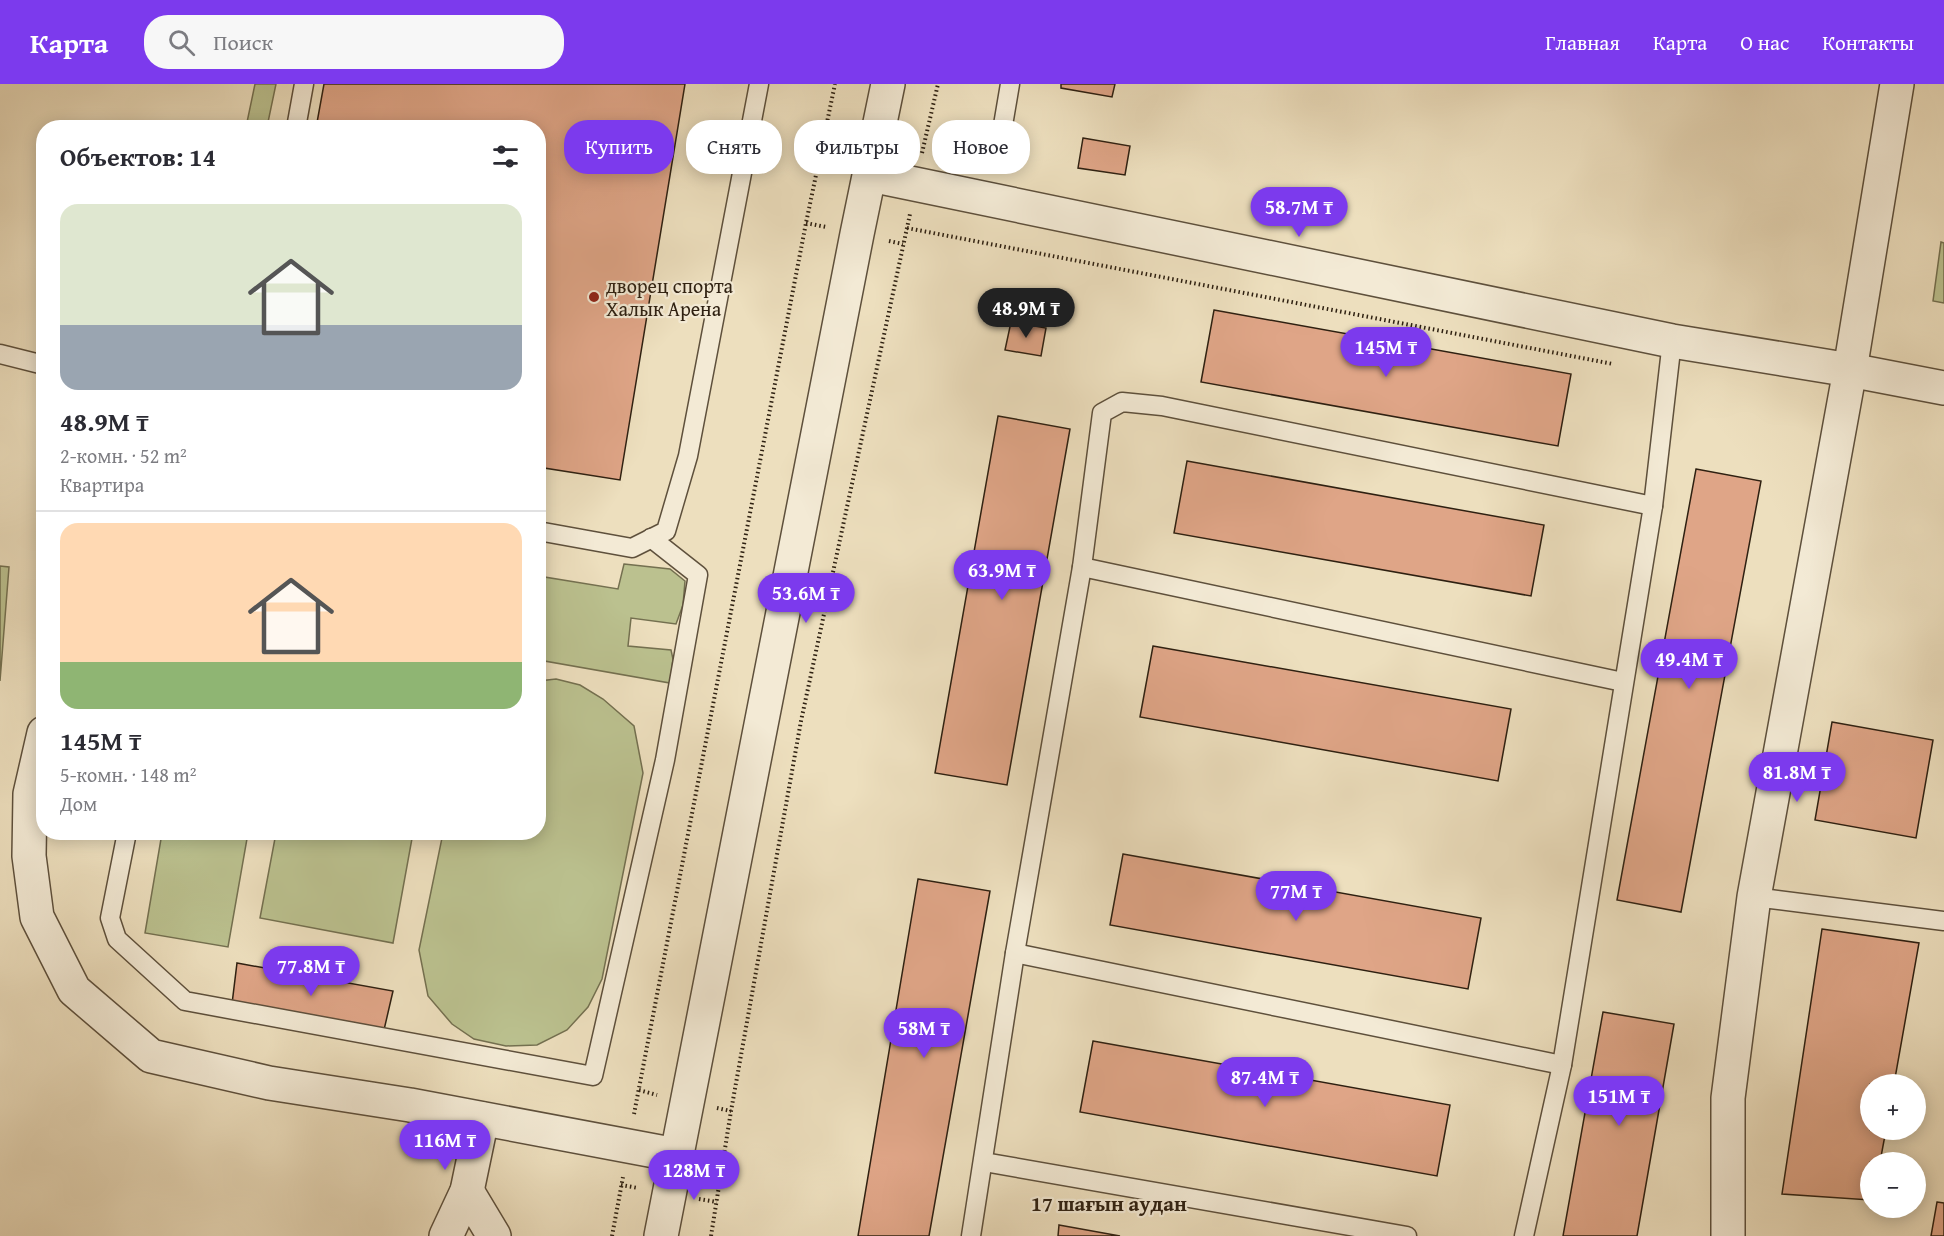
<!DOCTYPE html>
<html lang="ru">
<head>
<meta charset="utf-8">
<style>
	:root { --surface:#fff; --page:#f7f7f7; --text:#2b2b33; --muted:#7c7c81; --line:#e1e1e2; --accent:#7c3aed }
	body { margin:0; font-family:"Gentium Book Plus",serif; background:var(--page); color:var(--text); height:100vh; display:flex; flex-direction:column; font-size:22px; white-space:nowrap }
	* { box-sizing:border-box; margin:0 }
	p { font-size:20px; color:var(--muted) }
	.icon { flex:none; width:33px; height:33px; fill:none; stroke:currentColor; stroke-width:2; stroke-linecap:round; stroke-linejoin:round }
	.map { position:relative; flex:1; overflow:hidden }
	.details { position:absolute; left:36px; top:36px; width:510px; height:720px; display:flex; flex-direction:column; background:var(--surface); border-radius:24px; box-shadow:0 3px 15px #0003 }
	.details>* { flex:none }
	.hud { position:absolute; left:564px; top:36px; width:570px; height:54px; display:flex; gap:12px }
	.tools { position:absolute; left:1860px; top:990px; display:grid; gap:12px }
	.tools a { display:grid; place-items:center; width:66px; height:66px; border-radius:50%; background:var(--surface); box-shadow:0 3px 15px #0003; font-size:30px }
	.price { position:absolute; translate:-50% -51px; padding:0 14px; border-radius:21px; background:var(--accent); color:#fff; font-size:20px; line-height:39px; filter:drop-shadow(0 2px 3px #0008) }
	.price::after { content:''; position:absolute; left:50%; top:36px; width:18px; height:14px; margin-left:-9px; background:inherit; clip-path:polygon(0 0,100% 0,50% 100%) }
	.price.current { background:#222; color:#fff }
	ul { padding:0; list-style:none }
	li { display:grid; align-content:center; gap:12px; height:318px; padding:0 24px }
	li+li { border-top:2px solid var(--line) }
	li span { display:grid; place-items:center; height:186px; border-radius:18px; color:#555 }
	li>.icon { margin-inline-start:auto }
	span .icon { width:108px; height:108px; fill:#fffc; stroke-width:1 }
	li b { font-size:26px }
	h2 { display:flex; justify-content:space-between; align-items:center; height:72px; padding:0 24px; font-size:26px }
	.pill { padding:0 21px; border-radius:24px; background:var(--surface); box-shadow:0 3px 15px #0003; font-size:21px; line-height:54px }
	.pill.current { background:var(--accent); color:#fff }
	header { display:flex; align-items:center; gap:36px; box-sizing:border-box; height:84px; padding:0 30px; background:var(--accent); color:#fff }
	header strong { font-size:28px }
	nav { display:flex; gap:33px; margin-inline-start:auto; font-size:21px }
	.search { width:420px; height:54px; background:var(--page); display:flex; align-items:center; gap:15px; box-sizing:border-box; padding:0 21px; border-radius:24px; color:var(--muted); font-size:22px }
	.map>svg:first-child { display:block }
	.green { fill:#bbc18f; stroke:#747050; stroke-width:1.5 }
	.building { fill:#dfa587; stroke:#2e2011; stroke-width:1.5 }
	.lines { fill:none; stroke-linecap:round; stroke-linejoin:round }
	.service-casing { stroke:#5e503c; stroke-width:21 }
	.minor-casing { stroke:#5e503c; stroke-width:36 }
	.path { stroke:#2e2011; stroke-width:4; stroke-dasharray:1.5 3; stroke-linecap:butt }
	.service { stroke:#f3ead5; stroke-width:18 }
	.minor { stroke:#f3ead5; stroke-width:33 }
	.poi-dot { fill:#8f2418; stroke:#f3ead5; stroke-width:2 }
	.labels { text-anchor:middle; stroke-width:4.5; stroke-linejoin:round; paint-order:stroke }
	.poi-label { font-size:20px; fill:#2e2011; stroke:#f3ead5; text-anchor:start }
	.neighbourhood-label { font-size:21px; font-weight:bold; fill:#2e2011; stroke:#f3ead5 }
</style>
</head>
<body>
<header>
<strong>Карта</strong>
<div class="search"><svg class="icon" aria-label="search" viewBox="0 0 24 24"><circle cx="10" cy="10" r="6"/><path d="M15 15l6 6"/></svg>Поиск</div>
<nav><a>Главная</a><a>Карта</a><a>О нас</a><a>Контакты</a></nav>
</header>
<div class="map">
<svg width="1944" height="1152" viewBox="0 0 1944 1152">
	<rect width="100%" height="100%" fill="#eddfbe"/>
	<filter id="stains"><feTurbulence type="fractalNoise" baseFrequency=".00333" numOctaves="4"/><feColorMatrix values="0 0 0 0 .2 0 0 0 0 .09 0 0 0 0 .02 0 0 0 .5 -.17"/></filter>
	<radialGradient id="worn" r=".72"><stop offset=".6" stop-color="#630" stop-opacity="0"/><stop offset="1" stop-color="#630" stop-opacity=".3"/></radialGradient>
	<g class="green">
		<polygon points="255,0 276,0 267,43 246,43"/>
		<polygon points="1941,158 1944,159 1944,219 1933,217"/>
		<polygon points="624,480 670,485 685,497 683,521 676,540 631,534 628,562 671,566 673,575 670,599 539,576 538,492 618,505"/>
		<polygon points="0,482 9,483 0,597"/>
		<polygon points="556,595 580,601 603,615 634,642 643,689 602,895 588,923 567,946 537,961 506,962 474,955 452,940 428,912 419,866 443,749 538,748 539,597"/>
		<polygon points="162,749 248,749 228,863 145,849"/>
		<polygon points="276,749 413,749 393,859 260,834"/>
	</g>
	<g class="building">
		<polygon points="324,0 685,0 620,396 538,383 538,44 316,44"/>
		<polygon points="1061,0 1115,0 1112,13 1061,4"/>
		<polygon points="1083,54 1130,62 1125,91 1078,84"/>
		<polygon points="1214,226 1571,290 1558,362 1201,298"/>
		<polygon points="1011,238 1046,244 1041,272 1005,266"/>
		<polygon points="998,332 1070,345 1007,701 935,689"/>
		<polygon points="1187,377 1544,441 1531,512 1174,449"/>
		<polygon points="1696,385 1761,397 1681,828 1617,816"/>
		<polygon points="1153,562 1511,625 1498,697 1140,633"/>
		<polygon points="1832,638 1933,656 1916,754 1815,736"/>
		<polygon points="1123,770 1481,834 1468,905 1110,841"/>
		<polygon points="918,795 990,807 929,1152 858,1152"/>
		<polygon points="1822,845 1919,859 1894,1000 1870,1000 1870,1046 1886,1046 1880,1078 1870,1078 1870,1116 1782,1110"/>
		<polygon points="237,879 393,907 384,946 232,920"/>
		<polygon points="1603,928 1674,940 1637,1152 1563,1152"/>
		<polygon points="1093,957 1450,1021 1437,1092 1080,1028"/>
		<polygon points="1937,1118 1944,1119 1944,1152 1931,1152"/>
		<polygon points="1059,1141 1120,1152 1058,1152"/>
	</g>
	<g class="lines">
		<defs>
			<g id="service">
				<polyline points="296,44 304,0"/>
				<polyline points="1001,53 1010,0"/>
				<polyline points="0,270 44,281"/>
				<polyline points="538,447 632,464 666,447 688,372 759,0"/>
				<polyline points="1082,483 1623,598"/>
				<polyline points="127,748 110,834 117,855 185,917 593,992 665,676 698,491 651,454"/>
				<polyline points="1754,813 1944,837"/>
				<polyline points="1015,869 1562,981"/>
				<polyline points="984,1078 1407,1152"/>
				<polyline points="971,1152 1015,869 1082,483 1102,329 1122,318 1162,322 1653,422"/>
				<polyline points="1524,1152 1562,981 1653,422 1672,257"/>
			</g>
			<g id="minor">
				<polyline points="871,91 1672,257 1850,286 1944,304"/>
				<polyline points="44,649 30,710 29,772 37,833 74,906 151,972 269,999 410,1021 676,1071"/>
				<polyline points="467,1107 494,1152"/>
				<polyline points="446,1152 467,1107 482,1035"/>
				<polyline points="661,1152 857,150 888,0"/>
				<polyline points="1728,1152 1728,1014 1754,813 1850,286 1897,0"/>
			</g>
		</defs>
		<use href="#service" class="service-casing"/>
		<use href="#minor" class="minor-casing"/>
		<g class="path">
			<polyline points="823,59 842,62"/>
			<polyline points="922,69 938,0"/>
			<polyline points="806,139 826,143"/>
			<polyline points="907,144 1613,280"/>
			<polyline points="889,157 903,160"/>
			<polyline points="639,1006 657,1011"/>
			<polyline points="717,1024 731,1027"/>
			<polyline points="634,1030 806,139 835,0"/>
			<polyline points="621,1101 638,1104"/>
			<polyline points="699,1115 717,1118"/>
			<polyline points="612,1152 623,1093"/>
			<polyline points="711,1152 731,1027 801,637 910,130"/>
		</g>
		<use href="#service" class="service"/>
		<use href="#minor" class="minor"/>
	</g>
	<circle class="poi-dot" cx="594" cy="213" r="6"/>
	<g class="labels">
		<g class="poi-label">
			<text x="606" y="209">дворец спорта<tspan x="606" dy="23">Халык Арена</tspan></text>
		</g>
		<g class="neighbourhood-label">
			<text x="1109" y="1127">17 шағын аудан</text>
		</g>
	</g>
	<rect width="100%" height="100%" filter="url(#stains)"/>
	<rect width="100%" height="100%" fill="url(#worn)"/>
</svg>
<div class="tools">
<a>+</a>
<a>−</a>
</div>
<b class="price" style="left:1299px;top:154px">58.7M ₸</b>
<b class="price current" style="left:1026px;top:255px">48.9M ₸</b>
<b class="price" style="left:1386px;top:294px">145M ₸</b>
<b class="price" style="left:1002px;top:517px">63.9M ₸</b>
<b class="price" style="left:806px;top:540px">53.6M ₸</b>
<b class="price" style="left:1689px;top:606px">49.4M ₸</b>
<b class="price" style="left:1797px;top:719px">81.8M ₸</b>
<b class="price" style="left:1296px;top:838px">77M ₸</b>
<b class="price" style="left:311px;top:913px">77.8M ₸</b>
<b class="price" style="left:924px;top:975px">58M ₸</b>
<b class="price" style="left:1265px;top:1024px">87.4M ₸</b>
<b class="price" style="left:1619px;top:1043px">151M ₸</b>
<b class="price" style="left:445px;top:1087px">116M ₸</b>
<b class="price" style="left:694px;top:1117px">128M ₸</b>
<div class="hud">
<a class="pill current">Купить</a>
<a class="pill">Снять</a>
<a class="pill">Фильтры</a>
<a class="pill">Новое</a>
</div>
<section class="details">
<h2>Объектов: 14<svg class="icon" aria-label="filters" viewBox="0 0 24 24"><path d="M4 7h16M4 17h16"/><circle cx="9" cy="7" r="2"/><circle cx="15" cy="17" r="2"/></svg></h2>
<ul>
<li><span style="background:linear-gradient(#dfe7d0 65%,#9aa5b1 0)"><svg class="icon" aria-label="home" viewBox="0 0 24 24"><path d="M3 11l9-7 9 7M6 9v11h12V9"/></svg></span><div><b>48.9M ₸</b><p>2-комн. · 52 m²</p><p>Квартира</p></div></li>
<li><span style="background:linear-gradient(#ffd9b3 75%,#8fb573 0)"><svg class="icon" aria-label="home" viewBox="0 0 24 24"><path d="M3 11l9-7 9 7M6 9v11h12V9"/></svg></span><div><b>145M ₸</b><p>5-комн. · 148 m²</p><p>Дом</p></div></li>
</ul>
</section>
</div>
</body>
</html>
